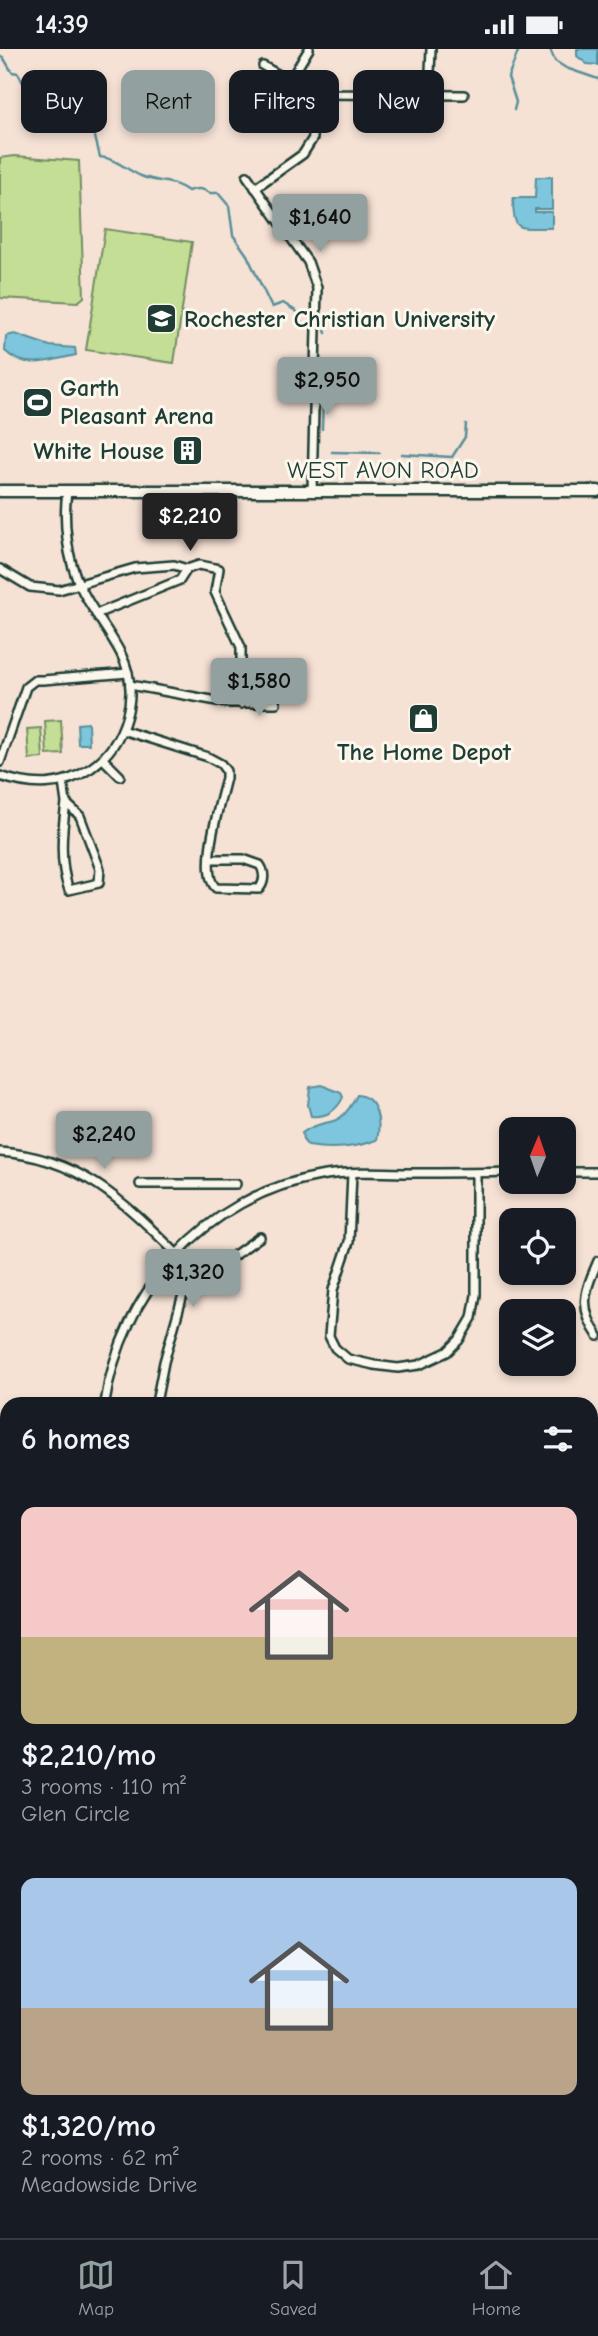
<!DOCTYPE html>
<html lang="en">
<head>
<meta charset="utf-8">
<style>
	:root { --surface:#171b24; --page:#242831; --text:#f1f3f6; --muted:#9ea1a6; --line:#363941; --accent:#92a19f }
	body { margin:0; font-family:"Comic Neue",sans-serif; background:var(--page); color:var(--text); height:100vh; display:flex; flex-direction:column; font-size:26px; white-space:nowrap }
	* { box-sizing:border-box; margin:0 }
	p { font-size:23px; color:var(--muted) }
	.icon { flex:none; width:38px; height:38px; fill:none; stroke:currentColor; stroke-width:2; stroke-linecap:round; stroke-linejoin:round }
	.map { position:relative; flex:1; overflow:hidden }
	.details { position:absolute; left:0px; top:1348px; width:598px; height:842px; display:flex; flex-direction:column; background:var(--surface); border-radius:21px 21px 0 0; box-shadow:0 4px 10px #0003 }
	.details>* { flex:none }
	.hud { position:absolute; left:21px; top:21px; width:556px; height:63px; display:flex; gap:14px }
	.needle { width:46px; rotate:2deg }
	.tools { position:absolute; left:499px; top:1068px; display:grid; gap:14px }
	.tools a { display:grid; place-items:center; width:77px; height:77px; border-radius:14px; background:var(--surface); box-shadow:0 4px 10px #0003; font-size:35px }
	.price { position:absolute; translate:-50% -60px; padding:0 16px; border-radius:7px; background:var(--accent); color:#111; font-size:23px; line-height:46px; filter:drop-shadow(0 2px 4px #0008) }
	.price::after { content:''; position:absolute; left:50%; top:42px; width:21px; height:16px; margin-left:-10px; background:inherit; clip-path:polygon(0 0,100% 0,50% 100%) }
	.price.on { background:#222; color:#fff }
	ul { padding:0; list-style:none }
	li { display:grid; align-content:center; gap:14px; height:371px; padding:0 21px }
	li span { display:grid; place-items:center; height:217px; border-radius:14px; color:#555 }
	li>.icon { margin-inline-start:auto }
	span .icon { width:126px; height:126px; fill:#fffc; stroke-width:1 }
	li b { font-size:30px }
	h2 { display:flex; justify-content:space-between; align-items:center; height:84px; padding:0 21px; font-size:30px }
	.pill { padding:0 24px; border-radius:14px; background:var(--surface); box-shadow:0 4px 10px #0003; font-size:24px; line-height:63px }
	.pill.on { background:var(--accent); color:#111 }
	.status { display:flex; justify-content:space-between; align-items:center; height:49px; padding:0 35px; background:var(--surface); direction:ltr }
	.status svg { height:19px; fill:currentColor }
	.dock { display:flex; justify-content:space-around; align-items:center; height:98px; border-top:2px solid var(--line); background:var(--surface); font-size:19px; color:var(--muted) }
	.dock a { display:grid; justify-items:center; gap:4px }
	.dock .on { color:var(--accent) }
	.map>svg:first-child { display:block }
	.green { fill:#c4de95; stroke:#728e64; stroke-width:2 }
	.water { fill:#7ec5de; stroke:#588f9a; stroke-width:2 }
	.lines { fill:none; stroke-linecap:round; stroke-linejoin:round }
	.stream { stroke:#588f9a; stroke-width:2.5 }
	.street-casing { stroke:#1f3d34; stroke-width:12 }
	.secondary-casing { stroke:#1f3d34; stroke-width:15 }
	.street { stroke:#fbf7ec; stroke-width:7 }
	.secondary { stroke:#fbf7ec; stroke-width:10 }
	.labels { text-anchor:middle; stroke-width:6; stroke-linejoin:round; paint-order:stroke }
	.poi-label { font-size:24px; font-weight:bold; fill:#1f3d34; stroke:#fbf7ec; text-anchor:start }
	.street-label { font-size:24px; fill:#1f3d34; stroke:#fbf7ec }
</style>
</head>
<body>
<div class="status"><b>14:39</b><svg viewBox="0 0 49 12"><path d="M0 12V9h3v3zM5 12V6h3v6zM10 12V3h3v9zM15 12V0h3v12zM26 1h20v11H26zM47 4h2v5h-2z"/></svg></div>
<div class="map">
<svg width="598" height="2189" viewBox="0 0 598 2189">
	<rect width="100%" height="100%" fill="#f6e2d5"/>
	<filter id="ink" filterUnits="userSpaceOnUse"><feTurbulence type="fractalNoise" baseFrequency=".0143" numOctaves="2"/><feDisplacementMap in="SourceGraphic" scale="14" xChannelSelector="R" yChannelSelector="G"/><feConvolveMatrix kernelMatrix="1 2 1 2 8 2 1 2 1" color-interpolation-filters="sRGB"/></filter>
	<g filter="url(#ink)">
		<g class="green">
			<polygon points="15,107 79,112 84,248 78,253 0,249 0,109"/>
			<polygon points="105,180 192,193 174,314 86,301"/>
			<polygon points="61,671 63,705 47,706 45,672"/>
			<polygon points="41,679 43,709 29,710 27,680"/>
		</g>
		<g class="water">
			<polygon points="577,0 598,0 598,16 587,15 577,7"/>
			<path d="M 536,128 L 552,128 L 552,160 L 535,160 L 535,163 L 552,163 L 552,179 C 519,178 513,186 513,149 L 535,149 Z"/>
			<path d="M 15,285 L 50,297 L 75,299 L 76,306 C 52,311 25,322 5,302 L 6,287 Z"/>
			<polygon points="88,674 89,695 78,695 77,675"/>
			<path d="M 322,1036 L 341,1044 L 343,1048 C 338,1061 325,1069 311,1067 L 308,1056 L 310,1038 Z"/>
			<path d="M 357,1046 C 378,1048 381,1074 377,1091 C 355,1099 332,1101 308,1097 L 303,1091 L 302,1084 C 328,1065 337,1085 357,1046 Z"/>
		</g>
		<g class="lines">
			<g class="stream">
				<polyline points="550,0 555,12 566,19 598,30"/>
				<path d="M 0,8 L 3,8 L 12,23 L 18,24 L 28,43 L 46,46 L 59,52 L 67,47 L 75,49 L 81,62 L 91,72 L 100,108 C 115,109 127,121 141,127 C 157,134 172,130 188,142 C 197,139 202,139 210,144 L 218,144 L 229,157 L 233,186 L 247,206 L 270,255 L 272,258 L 283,254 L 299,264 L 300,272 L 304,275"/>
				<polyline points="514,61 516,53 508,28 519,0"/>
				<polyline points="325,281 326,284"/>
				<polyline points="322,380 324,313"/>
				<polyline points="332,403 380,404"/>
				<polyline points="402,405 452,408 465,388 466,375"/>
			</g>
			<defs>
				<g id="street">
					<polyline points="263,17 314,45 464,46"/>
					<polyline points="290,31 309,0"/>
					<polyline points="429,45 431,0"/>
					<polyline points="247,127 308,213 317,239 312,442"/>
					<polyline points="255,139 303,105 313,89 314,45"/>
					<polyline points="0,520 30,538 59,541 135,519 174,516 187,520 199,516 219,520 215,543 241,598 241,655"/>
					<polyline points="96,565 180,531 187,520"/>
					<polyline points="130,636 228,654 276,654"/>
					<path d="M 122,681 L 208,708 L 221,715 L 226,722 L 226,729 C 221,751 198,823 216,839 L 259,840 C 265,833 265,823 260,816 L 243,810 L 210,810"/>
					<polyline points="103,710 120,727"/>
					<polyline points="0,713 26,638 35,631 43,631 128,624"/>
					<path d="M 0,727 C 32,738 62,739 91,719 C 126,694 141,644 121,605 C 109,581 91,561 80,537 C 67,510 63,472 67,442"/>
					<path d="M 63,733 L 66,754 L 80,767 L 100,820 L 99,834 L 69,841 C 59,815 62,782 66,754"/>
					<path d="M 0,1103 C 79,1108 123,1152 176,1204"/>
					<polyline points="564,1123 598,1123"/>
					<polyline points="352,1124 349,1193 333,1241 329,1287 335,1299 348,1310 374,1316 398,1319 419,1316 447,1303 459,1291 472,1269 476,1246 476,1124"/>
					<polyline points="140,1135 236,1135"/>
					<path d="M 598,1212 C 585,1242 578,1258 598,1287"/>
					<polyline points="159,1224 184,1242"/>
					<path d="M 105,1354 C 121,1243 206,1146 320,1127 C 348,1122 376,1123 405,1124 C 440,1124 476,1124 511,1123"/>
					<polyline points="156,1354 164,1313 184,1242 260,1188"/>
					<polyline points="592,1516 598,1506"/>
					<polyline points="0,1537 7,1534"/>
					<polyline points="592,1607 598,1611"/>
					<polyline points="592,1629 598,1621"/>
					<polyline points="0,1640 7,1640"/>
					<polyline points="592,1805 598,1799"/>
					<polyline points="0,1953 7,1953"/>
					<polyline points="592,1953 598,1953"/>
				</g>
				<polyline id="secondary" points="0,442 598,442"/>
			</defs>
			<use href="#street" class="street-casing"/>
			<use href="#secondary" class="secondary-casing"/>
			<use href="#street" class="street"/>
			<use href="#secondary" class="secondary"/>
		</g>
	</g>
	<defs>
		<symbol id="university-square" viewBox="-11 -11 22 22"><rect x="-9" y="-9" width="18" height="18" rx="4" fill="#1f3d34" stroke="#fbf7ec"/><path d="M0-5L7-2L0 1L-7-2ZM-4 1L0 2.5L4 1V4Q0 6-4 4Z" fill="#fff"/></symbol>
		<symbol id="stadium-square" viewBox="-11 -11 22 22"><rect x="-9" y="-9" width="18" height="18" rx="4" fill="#1f3d34" stroke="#fbf7ec"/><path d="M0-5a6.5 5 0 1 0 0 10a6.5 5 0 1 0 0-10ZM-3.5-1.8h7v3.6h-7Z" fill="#fff"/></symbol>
		<symbol id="building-square" viewBox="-11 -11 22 22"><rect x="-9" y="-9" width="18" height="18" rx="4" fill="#1f3d34" stroke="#fbf7ec"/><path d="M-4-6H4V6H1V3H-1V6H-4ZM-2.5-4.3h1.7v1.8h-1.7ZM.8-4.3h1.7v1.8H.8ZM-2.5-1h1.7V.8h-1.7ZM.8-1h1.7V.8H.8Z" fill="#fff"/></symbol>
		<symbol id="shop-square" viewBox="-11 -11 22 22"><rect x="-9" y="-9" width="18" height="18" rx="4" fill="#1f3d34" stroke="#fbf7ec"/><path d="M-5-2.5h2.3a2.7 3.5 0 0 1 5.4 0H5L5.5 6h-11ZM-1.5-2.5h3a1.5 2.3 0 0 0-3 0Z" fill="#fff"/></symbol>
	</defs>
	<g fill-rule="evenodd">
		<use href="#university-square" x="144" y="252" width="35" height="35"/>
		<use href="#stadium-square" x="20" y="336" width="35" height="35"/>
		<use href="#building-square" x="170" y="384" width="35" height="35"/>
		<use href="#shop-square" x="406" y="652" width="35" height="35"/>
	</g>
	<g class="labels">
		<g class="poi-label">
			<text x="184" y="278">Rochester Christian University</text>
			<text x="60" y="347">Garth<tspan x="60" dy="28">Pleasant Arena</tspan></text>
			<text x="164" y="410" text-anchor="end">White House</text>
			<text x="424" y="711" text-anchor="middle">The Home Depot</text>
		</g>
		<g class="street-label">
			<text x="383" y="429">WEST AVON ROAD</text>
		</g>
	</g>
</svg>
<div class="tools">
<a><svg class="needle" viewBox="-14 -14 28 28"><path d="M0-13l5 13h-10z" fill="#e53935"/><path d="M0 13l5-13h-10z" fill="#9ea1a6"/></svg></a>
<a><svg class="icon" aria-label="locate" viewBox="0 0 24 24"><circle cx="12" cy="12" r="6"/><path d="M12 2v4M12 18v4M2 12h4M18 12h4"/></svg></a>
<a><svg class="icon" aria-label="layers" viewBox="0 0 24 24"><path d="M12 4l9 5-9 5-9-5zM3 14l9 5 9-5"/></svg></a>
</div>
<b class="price" style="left:320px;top:205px">$1,640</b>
<b class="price" style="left:327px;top:368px">$2,950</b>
<b class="price on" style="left:190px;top:504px">$2,210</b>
<b class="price" style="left:259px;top:669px">$1,580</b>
<b class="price" style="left:104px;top:1122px">$2,240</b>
<b class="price" style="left:193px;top:1260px">$1,320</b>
<div class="hud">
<a class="pill">Buy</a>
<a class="pill on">Rent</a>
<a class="pill">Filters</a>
<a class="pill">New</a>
</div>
<section class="details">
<h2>6 homes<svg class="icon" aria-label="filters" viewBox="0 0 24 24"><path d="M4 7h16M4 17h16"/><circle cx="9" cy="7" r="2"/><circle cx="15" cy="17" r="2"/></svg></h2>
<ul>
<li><span style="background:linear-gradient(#f6c9c9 60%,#c2b280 0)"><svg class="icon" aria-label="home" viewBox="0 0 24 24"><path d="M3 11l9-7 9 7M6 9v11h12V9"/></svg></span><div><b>$2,210/mo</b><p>3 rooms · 110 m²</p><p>Glen Circle</p></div></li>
<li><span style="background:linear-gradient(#a9c7e8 60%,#b9a48a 0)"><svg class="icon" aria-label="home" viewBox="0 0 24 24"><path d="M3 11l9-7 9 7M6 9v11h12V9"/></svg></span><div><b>$1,320/mo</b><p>2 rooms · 62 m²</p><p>Meadowside Drive</p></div></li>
</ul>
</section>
</div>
<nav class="dock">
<a class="on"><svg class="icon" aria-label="map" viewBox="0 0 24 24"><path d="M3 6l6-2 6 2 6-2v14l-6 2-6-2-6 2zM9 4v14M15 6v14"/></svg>Map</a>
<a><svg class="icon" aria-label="saved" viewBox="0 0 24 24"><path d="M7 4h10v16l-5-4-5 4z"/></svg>Saved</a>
<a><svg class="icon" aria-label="home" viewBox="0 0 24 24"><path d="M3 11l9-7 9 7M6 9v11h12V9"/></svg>Home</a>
</nav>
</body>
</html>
